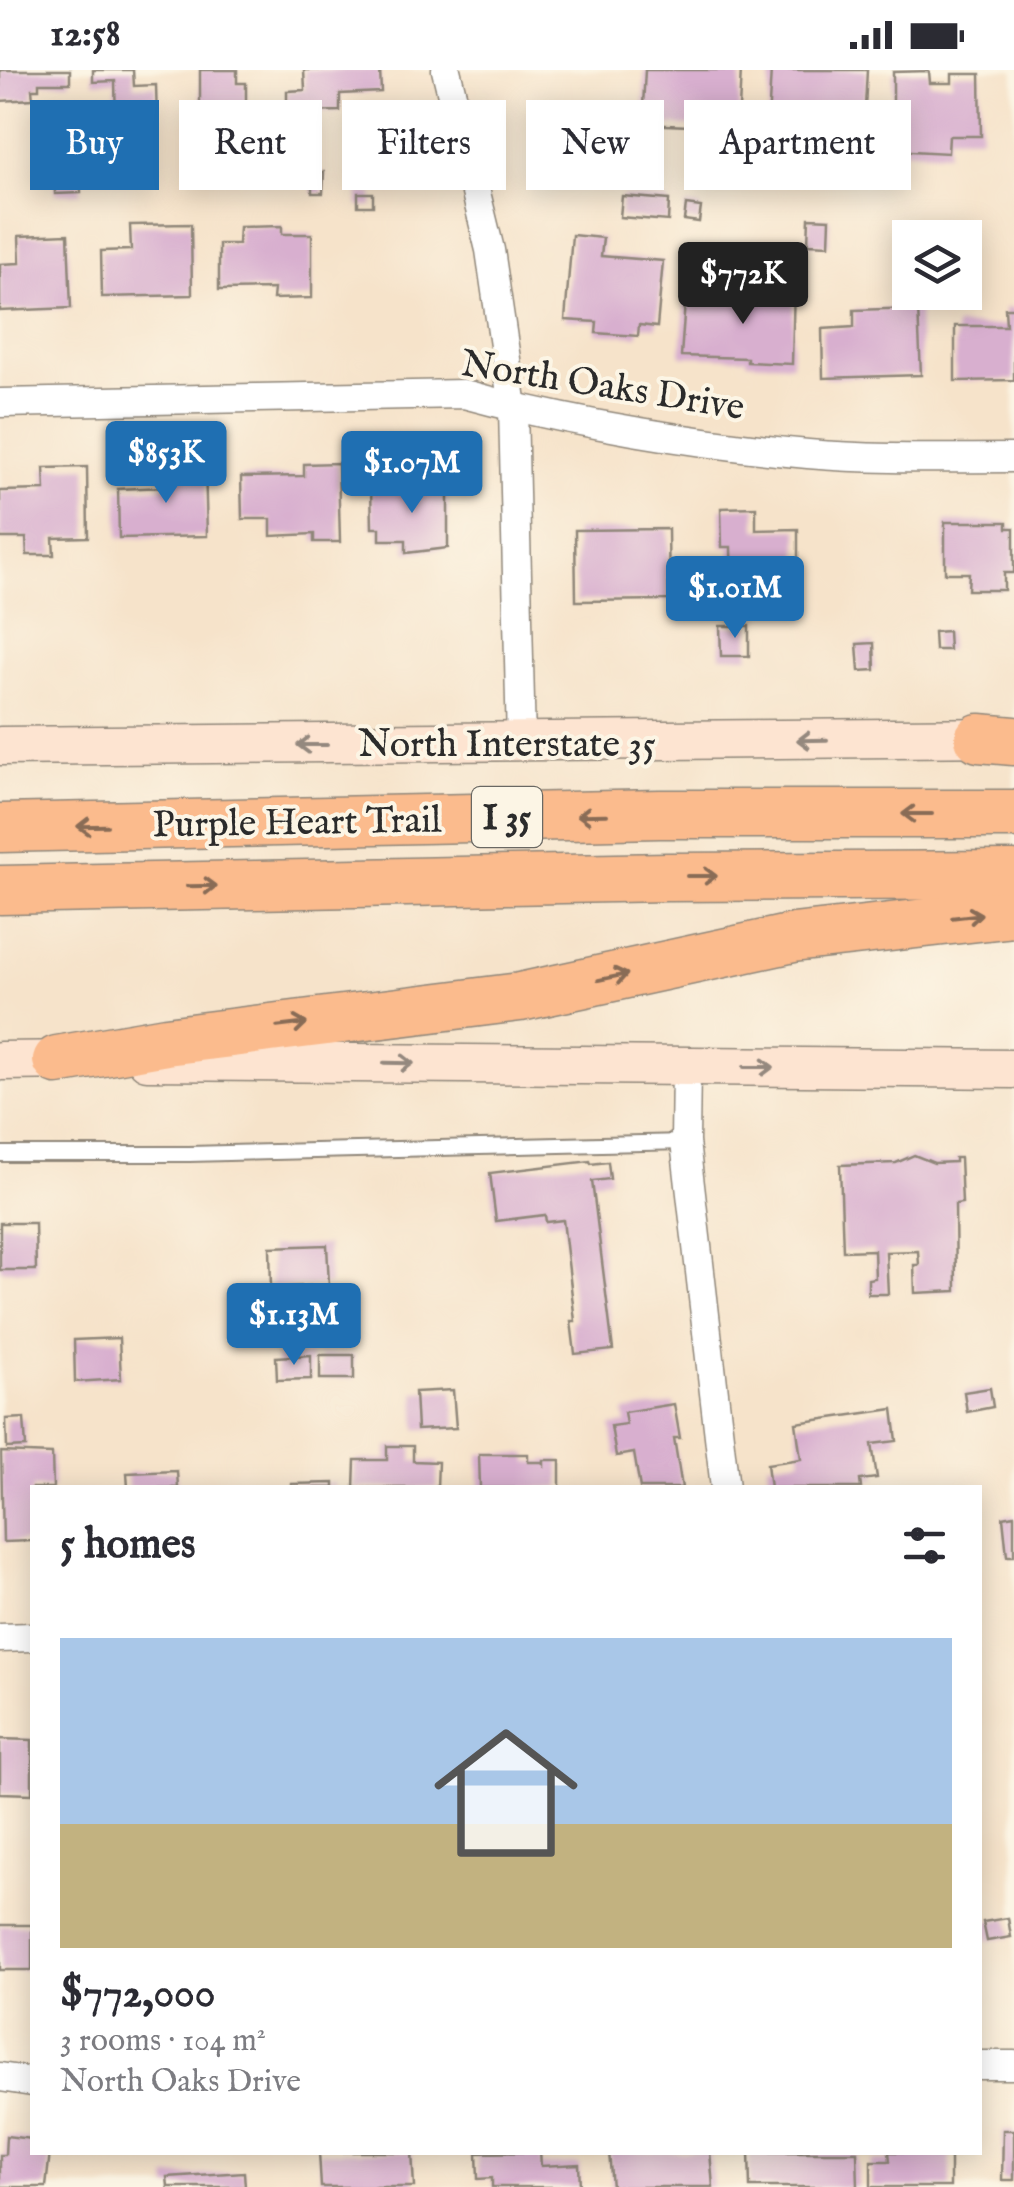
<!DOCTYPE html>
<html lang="en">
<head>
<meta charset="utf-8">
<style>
	:root { --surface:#fff; --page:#f2f2f3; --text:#2b2b33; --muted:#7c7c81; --accent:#1f6fb2 }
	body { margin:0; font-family:"IM FELL English",serif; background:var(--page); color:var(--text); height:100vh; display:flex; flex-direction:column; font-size:38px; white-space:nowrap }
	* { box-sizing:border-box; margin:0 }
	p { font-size:32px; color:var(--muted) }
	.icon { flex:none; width:55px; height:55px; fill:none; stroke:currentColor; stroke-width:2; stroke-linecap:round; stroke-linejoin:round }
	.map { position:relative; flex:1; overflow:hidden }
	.sheet { position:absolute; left:30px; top:1415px; width:952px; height:670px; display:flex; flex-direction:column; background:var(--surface); border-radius:0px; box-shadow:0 5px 25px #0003 }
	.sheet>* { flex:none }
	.hud { position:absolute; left:30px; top:30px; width:955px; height:90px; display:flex; gap:20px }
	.controls { position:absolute; left:892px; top:150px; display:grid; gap:20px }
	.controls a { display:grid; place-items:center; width:90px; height:90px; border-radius:0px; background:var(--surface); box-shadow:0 5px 25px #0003; font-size:50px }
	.price { position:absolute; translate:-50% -85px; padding:0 22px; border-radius:10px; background:var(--accent); color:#fff; font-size:32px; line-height:65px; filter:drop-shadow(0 2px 5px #0008) }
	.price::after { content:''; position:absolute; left:50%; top:60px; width:30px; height:22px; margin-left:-15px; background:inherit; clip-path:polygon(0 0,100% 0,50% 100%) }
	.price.active { background:#222; color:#fff }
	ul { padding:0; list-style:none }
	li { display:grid; align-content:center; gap:20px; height:530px; padding:0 30px }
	li span { display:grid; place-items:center; height:310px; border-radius:0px; color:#555 }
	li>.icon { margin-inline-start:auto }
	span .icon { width:180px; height:180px; fill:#fffc; stroke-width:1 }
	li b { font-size:42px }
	h2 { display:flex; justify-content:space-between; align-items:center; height:120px; padding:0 30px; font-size:42px }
	.chip { padding:0 35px; border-radius:0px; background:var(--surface); box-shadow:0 5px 25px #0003; font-size:35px; line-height:90px }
	.chip.active { background:var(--accent); color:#fff }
	.status { display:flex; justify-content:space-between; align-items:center; height:70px; padding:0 50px; background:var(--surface); direction:ltr }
	.status svg { height:28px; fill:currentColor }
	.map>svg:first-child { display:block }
	.building { fill:#d8afcf }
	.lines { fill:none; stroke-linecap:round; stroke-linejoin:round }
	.lane-casing { stroke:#90877a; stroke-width:18 }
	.street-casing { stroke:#90877a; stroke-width:31 }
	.secondary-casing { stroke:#90877a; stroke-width:41 }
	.highway-casing { stroke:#90877a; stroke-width:51 }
	.lane { stroke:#fff; stroke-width:14 }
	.street { stroke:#fff; stroke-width:28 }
	.secondary { stroke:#fde4d1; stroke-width:38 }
	.highway { stroke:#fbbb8d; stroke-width:48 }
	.oneway { stroke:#94887e }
	.oneway2 { stroke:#896c57 }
	.labels { text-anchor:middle; stroke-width:8; stroke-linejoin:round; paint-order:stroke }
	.shield { fill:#fcf5e5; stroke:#6a6863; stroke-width:2.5 }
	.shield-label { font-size:35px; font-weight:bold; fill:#2b2b2b }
	.street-label { font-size:38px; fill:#2b2b2b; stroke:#fcf5e5 }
</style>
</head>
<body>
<div class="status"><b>12:58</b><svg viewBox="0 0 49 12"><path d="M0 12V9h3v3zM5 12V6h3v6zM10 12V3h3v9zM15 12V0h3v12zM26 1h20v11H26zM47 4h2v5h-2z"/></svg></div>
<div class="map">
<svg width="1014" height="2117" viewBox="0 0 1014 2117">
	<rect width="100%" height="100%" fill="#fcf5e5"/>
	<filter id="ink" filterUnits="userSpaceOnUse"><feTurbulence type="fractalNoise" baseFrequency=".01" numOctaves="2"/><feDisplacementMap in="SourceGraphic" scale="20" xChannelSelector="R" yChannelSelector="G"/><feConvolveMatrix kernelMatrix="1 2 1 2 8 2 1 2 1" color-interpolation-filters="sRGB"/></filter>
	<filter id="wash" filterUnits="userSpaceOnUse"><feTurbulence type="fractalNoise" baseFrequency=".0048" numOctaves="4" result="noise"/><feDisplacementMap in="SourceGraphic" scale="40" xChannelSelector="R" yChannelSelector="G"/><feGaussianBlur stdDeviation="2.25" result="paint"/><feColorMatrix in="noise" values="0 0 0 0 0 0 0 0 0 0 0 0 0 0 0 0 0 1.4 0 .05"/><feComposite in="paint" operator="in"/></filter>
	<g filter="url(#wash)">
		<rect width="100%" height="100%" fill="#f6e3ca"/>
		<g id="blocks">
			<g class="building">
				<polygon points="0,0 70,0 70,13 39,13 39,19 32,19 33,29 0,31"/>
				<polygon points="93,0 133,0 134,16 156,15 157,52 116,52 115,11 93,12"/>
				<polygon points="200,0 237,0 237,13 246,13 246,48 200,48"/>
				<polygon points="304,0 380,0 381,22 340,24 340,41 304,42 304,36 287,37 287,21 305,20"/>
				<polygon points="645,0 741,0 738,58 642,54"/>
				<polygon points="771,0 867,0 864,57 768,52"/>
				<polygon points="929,1 930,13 952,13 952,4 980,4 981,66 949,66 948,83 893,80 893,2"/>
				<polygon points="212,55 233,55 234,74 213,75"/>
				<polygon points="354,59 372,59 372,78 357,79"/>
				<polygon points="406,67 406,82 381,82 381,68"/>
				<polygon points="80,95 81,123 55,124 54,96"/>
				<polygon points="312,102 324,102 323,123 312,123"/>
				<rect x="358" y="123" width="15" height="13"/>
				<polygon points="622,126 669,130 668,151 620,147"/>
				<polygon points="686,135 701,137 699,152 684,150"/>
				<polygon points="809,148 830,149 829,175 808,174"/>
				<polygon points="191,154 192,225 102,227 101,181 131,180 130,155"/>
				<polygon points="282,156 282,164 312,164 312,228 273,229 274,219 219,220 219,174 238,174 239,157"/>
				<polygon points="68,164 71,238 0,241 0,194 20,193 19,166"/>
				<polygon points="572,165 603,168 601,186 663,191 657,257 639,255 638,266 596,263 597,252 565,250"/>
				<polygon points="751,213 794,215 792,294 747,292 747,288 681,286 685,232 750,232"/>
				<polygon points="918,238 921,305 823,308 822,259 854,257 854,240"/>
				<polygon points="1005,238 1014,238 1014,310 955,311 955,256 1006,256"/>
				<polygon points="338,393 340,472 314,472 314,464 271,466 271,449 242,449 241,407 304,406 304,394"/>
				<polygon points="205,394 207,466 119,468 118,419 165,417 165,395"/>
				<polygon points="87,397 88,467 53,468 54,485 27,485 26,468 0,468 0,421 45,420 44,398"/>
				<polygon points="371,417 448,418 448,478 406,483 406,470 380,470 380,458 372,458"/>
				<polygon points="756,437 756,460 798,459 798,535 771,535 771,527 732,528 731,477 722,477 721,438"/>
				<polygon points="945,452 1007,452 1007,458 1014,458 1014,503 1004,503 1004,520 968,520 969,503 945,503"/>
				<polygon points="668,459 669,530 576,531 575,460"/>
				<polygon points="720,556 749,556 749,586 721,586"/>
				<polygon points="948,561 949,580 935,580 934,562"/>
				<polygon points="874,573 875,600 859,601 857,574"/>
				<polygon points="914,1085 934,1093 955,1092 955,1088 960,1088 962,1133 955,1134 956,1221 915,1223 914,1195 919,1195 918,1181 886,1182 888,1224 868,1224 868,1209 875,1208 874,1180 843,1181 840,1095 896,1093"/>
				<polygon points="590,1091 591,1094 608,1092 610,1109 592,1111 613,1280 575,1284 571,1251 575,1251 563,1150 546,1152 545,1145 496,1151 490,1103"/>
				<polygon points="0,1153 35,1153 36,1200 0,1200"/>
				<polygon points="327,1175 329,1215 271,1218 270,1177"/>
				<polygon points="119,1268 121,1309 75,1312 74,1270"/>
				<polygon points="311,1285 311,1309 277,1310 276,1287"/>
				<rect x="320" y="1285" width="34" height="24"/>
				<polygon points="990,1318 993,1337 967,1342 964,1322"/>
				<polygon points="453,1320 456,1358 417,1360 415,1322"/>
				<polygon points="674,1334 680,1368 674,1368 682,1418 640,1418 634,1383 616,1386 611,1356 626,1354 624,1342"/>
				<polygon points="893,1339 897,1371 872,1374 877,1408 860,1410 861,1418 770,1418 767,1394 801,1389 796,1353"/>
				<polygon points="24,1348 26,1377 7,1378 6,1349"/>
				<polygon points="387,1376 413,1376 413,1391 438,1392 437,1418 354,1418 355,1390 387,1390"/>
				<polygon points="1,1382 52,1384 53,1418 32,1418 32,1471 3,1472"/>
				<polygon points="479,1384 528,1384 528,1392 542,1392 544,1395 544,1390 560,1390 560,1418 480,1418"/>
				<polygon points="177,1401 178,1418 128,1418 127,1403"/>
				<polygon points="334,1413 334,1418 291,1418 291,1414"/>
				<polygon points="1014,1445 1014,1486 1007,1486 1003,1447"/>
				<polygon points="0,1669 32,1670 32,1724 0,1723"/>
				<polygon points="1008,1848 1011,1867 987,1871 983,1852"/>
				<rect x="0" y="1855" width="32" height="45"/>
				<polygon points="1003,2060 1014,2060 1014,2110 1002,2110"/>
				<polygon points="6,2066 32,2069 32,2082 50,2082 46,2117 0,2117 0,2085 5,2085"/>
				<polygon points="319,2082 412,2082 414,2117 321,2117"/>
				<polygon points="540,2082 541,2096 579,2094 580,2117 492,2117 492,2108 478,2109 477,2083"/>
				<polygon points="609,2082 710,2082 713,2117 612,2117"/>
				<polygon points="749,2082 857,2082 858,2117 750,2117"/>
				<polygon points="889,2082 950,2082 950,2117 871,2117 871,2091 890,2091"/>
				<polygon points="244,2102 245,2117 168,2117 167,2107"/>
			</g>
		</g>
	</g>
	<g filter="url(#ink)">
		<use href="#blocks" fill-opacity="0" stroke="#90877a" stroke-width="2.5"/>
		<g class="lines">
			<defs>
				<polyline id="lane" points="0,1084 189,1084 685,1072"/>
				<g id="street">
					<polyline points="446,0 490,180 513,337 521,674"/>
					<path d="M 0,333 L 464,324 C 570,353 698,374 808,384 C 877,390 946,388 1014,388"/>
					<polyline points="686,996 685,1072 725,1418"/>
					<polyline points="0,1568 32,1567"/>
					<polyline points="980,1995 1014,1995"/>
					<polyline points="0,2007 32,2012"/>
				</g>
				<g id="secondary">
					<polyline points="0,676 1007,667"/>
					<polyline points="0,991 82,990"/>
					<polyline points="147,991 1014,999"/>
				</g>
				<g id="highway">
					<polyline points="979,668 1014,671"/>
					<polyline points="0,758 660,744 1014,744"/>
					<polyline points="0,820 667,807 1014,805"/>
					<polyline points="57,990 166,971 520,927 793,868 1014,843"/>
				</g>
			</defs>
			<use href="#lane" class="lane-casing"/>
			<use href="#street" class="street-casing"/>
			<use href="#secondary" class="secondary-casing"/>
			<use href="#highway" class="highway-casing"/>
			<use href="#lane" class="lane"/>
			<use href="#street" class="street"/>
			<use href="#secondary" class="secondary"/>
			<use href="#highway" class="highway"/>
		</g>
		<defs><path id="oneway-shaft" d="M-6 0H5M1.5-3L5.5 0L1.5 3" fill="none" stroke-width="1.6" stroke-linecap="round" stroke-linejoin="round" transform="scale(2.5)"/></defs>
		<g class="oneway">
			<use href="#oneway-shaft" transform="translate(812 670) rotate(179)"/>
			<use href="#oneway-shaft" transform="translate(312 675) rotate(180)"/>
			<use href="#oneway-shaft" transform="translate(399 993) rotate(1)"/>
			<use href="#oneway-shaft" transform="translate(759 997)"/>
		</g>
		<g class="oneway2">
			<use href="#oneway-shaft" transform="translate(917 744) rotate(-180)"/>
			<use href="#oneway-shaft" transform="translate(592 745) rotate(179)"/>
			<use href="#oneway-shaft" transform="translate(92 756) rotate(179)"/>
			<use href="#oneway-shaft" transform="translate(702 806)"/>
			<use href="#oneway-shaft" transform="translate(202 816) rotate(-1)"/>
			<use href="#oneway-shaft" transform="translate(967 846) rotate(-7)"/>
			<use href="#oneway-shaft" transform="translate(613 907) rotate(-12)"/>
			<use href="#oneway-shaft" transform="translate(292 955) rotate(-7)"/>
		</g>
	</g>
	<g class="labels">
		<rect class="shield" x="472" y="717" width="70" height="60" rx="8"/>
		<g class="shield-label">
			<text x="507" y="759">I 35</text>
		</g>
		<g class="street-label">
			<text transform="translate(603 314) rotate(9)" y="13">North Oaks Drive</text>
			<text x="507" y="686">North Interstate 35</text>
			<text transform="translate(297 751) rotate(-1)" y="13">Purple Heart Trail</text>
		</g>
	</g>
</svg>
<div class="controls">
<a><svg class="icon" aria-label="layers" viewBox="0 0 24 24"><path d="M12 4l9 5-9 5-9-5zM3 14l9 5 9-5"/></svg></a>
</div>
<b class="price active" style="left:743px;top:257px">$772K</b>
<b class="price" style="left:166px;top:436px">$853K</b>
<b class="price" style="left:412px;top:446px">$1.07M</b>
<b class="price" style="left:735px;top:571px">$1.01M</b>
<b class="price" style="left:294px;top:1298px">$1.13M</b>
<div class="hud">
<a class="chip active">Buy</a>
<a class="chip">Rent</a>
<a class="chip">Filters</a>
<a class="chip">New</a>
<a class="chip">Apartment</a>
</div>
<section class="sheet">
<h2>5 homes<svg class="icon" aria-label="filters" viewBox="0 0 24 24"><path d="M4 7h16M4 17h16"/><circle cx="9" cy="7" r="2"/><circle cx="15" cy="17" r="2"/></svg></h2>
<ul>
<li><span style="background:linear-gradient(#a9c7e8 60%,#c2b280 0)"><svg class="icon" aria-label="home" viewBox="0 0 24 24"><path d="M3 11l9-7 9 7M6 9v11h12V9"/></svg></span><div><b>$772,000</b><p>3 rooms · 104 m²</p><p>North Oaks Drive</p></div></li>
</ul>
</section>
</div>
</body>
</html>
